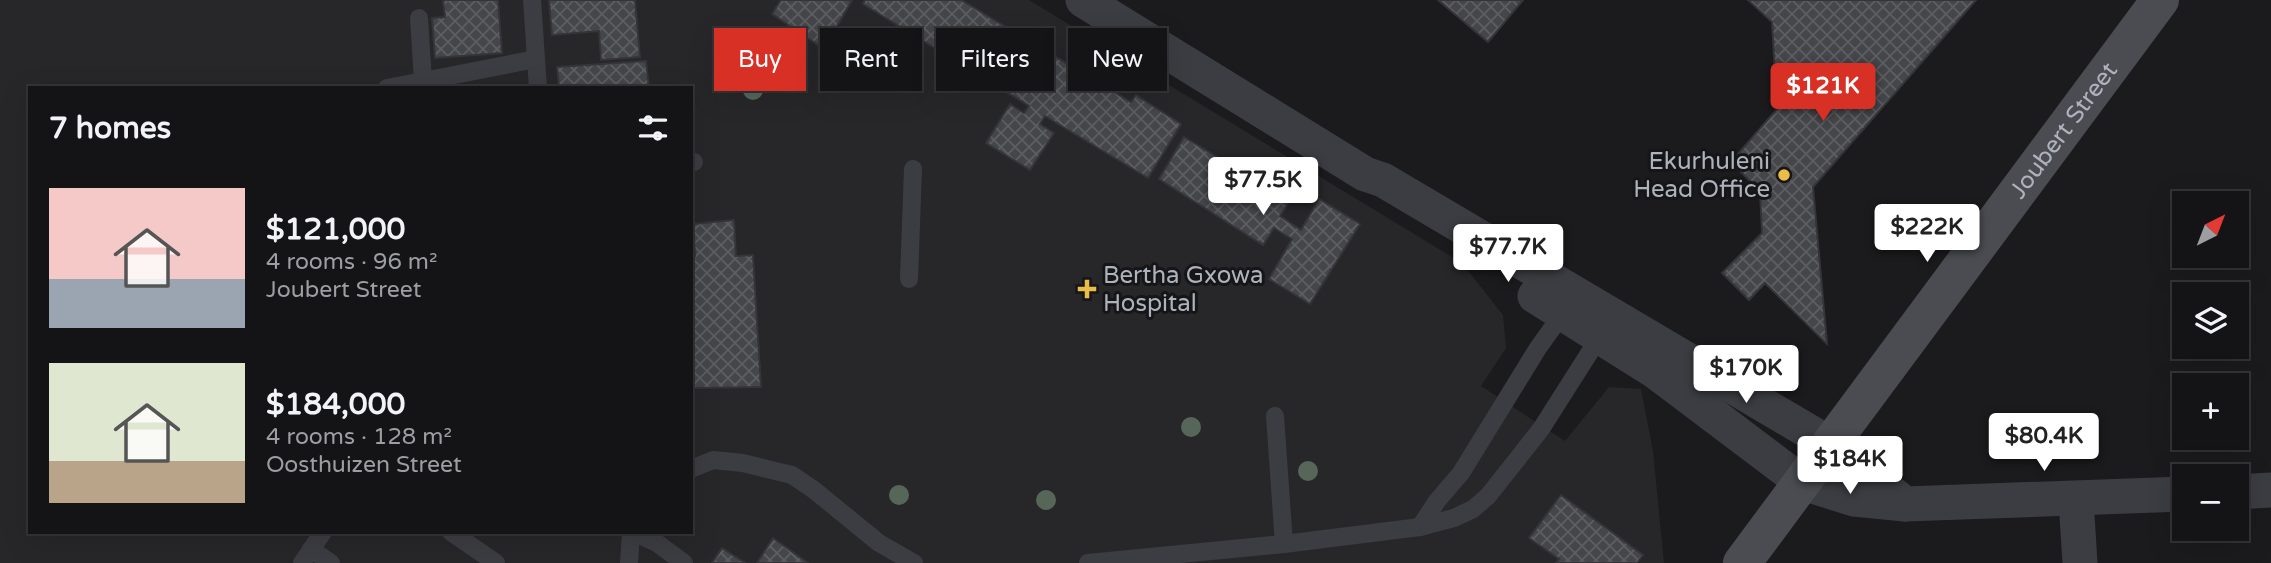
<!DOCTYPE html>
<html lang="en">
<head>
<meta charset="utf-8">
<style>
	:root { --surface:#141416; --page:#1d1d1f; --text:#f1f3f6; --muted:#9d9ea1; --line:#333335; --accent:#d93025 }
	body { margin:0; font-family:"Varela Round",sans-serif; background:var(--page); color:var(--text); height:100vh; display:flex; flex-direction:column; font-size:26px; white-space:nowrap }
	* { box-sizing:border-box; margin:0 }
	p { font-size:23px; color:var(--muted) }
	.icon { flex:none; width:38px; height:38px; fill:none; stroke:currentColor; stroke-width:2; stroke-linecap:round; stroke-linejoin:round }
	.map { position:relative; flex:1; overflow:hidden }
	.side { position:absolute; left:28px; top:86px; width:665px; height:448px; display:flex; flex-direction:column; background:var(--surface); border-radius:0px; box-shadow:0 7px 28px #0002,0 0 0 2px var(--line) }
	.side>* { flex:none }
	.guide { position:absolute; left:714px; top:28px; width:665px; height:63px; display:flex; gap:14px }
	.needle { width:46px; rotate:42deg }
	.tools { position:absolute; left:2172px; top:191px; display:grid; gap:14px }
	.tools a { display:grid; place-items:center; width:77px; height:77px; border-radius:0px; background:var(--surface); box-shadow:0 7px 28px #0002,0 0 0 2px var(--line); font-size:35px }
	.price { position:absolute; translate:-50% -60px; padding:0 16px; border-radius:7px; background:#fff; color:#222; font-size:23px; line-height:46px; filter:drop-shadow(0 2px 4px #0008) }
	.price::after { content:''; position:absolute; left:50%; top:42px; width:21px; height:16px; margin-left:-10px; background:inherit; clip-path:polygon(0 0,100% 0,50% 100%) }
	.price.current { background:var(--accent); color:#fff }
	ul { padding:0; list-style:none }
	li { display:flex; align-items:center; gap:21px; height:175px; padding:0 21px }
	li span { display:grid; place-items:center; flex:none; width:196px; height:140px; border-radius:0px; color:#555 }
	li>.icon { margin-inline-start:auto }
	span .icon { width:84px; height:84px; fill:#fffc; stroke-width:1 }
	li b { font-size:30px }
	h2 { display:flex; justify-content:space-between; align-items:center; height:84px; padding:0 21px; font-size:30px }
	.pill { padding:0 24px; border-radius:0px; background:var(--surface); box-shadow:0 7px 28px #0002,0 0 0 2px var(--line); font-size:24px; line-height:63px }
	.pill.current { background:var(--accent); color:#fff }
	.map>svg:first-child { display:block }
	.built { fill:#27272a; fill-rule:evenodd }
	.building { fill:url(#building-cross-hatch); stroke:#353539; stroke-width:2 }
	.lines { fill:none; stroke-linecap:round; stroke-linejoin:round }
	.service { stroke:#3c3d42; stroke-width:18 }
	.minor { stroke:#3c3d42; stroke-width:35 }
	.secondary { stroke:#4a4c52; stroke-width:38 }
	.tree { fill:#56675a }
	.poi-dot { fill:#e9bd47; stroke:#161618; stroke-width:2.5 }
	.labels { text-anchor:middle; stroke-width:6; stroke-linejoin:round; paint-order:stroke }
	.street-label { font-size:24px; fill:#aeb2bc; stroke:#161618 }
	.poi-label { font-size:24px; fill:#aeb2bc; stroke:#161618; text-anchor:end }
</style>
</head>
<body>
<div class="map">
<svg width="2271" height="563" viewBox="0 0 2271 563">
	<defs>
		<pattern id="building-cross-hatch" width="8" height="8" patternUnits="userSpaceOnUse" patternTransform="scale(1.75)"><rect width="8" height="8" fill="#45464a"/><path d="M0 0l8 8M0 8l8-8" fill="none" stroke="#5d5e62"/></pattern>
	</defs>
	<rect width="100%" height="100%" fill="#1b1b1d"/>
	<path class="built" d="M 0,0 L 1029,0 L 1462,263 L 1503,315 L 1506,348 L 1481,386 L 1565,441 L 1609,387 L 1641,389 L 1653,451 L 1664,563 L 0,563 ZM 30,88 L 691,88 L 691,532 L 30,532 Z"/>
	<g class="building">
		<polygon points="443,0 498,0 502,53 435,58 432,18 445,17"/>
		<polygon points="549,0 635,0 640,57 601,60 599,31 552,35"/>
		<polygon points="781,0 852,0 824,49 772,14"/>
		<polygon points="865,0 961,0 1131,102 1136,95 1181,124 1148,178 1045,116 1040,124 1054,133 1030,170 986,143 1010,104 1024,113 1029,106 863,4"/>
		<polygon points="1438,0 1523,0 1488,42"/>
		<polygon points="1748,0 1976,0 1813,187 1827,344 1765,283 1749,300 1722,273 1762,233 1760,191 1731,162 1777,109 1772,22"/>
		<polygon points="646,61 649,88 559,88 557,67"/>
		<polygon points="1184,137 1290,201 1280,216 1301,230 1319,199 1360,224 1310,304 1269,279 1292,239 1274,228 1263,245 1159,179"/>
		<polygon points="734,220 736,256 753,255 761,387 691,388 691,256 695,256 693,224"/>
		<polygon points="1561,495 1643,555 1637,563 1556,563 1559,559 1529,538"/>
		<polygon points="773,538 808,563 757,563"/>
		<polygon points="722,548 745,563 712,563"/>
	</g>
	<g class="lines">
		<g class="service">
			<polyline points="532,0 538,88"/>
			<polyline points="419,18 423,81"/>
			<polyline points="387,88 536,59"/>
			<polyline points="691,163 694,162"/>
			<polyline points="909,279 913,169"/>
			<polyline points="1275,416 1284,544"/>
			<polyline points="691,469 713,460 743,463 792,475 814,490 879,543 914,563"/>
			<polyline points="1420,527 1437,501 1461,473 1538,348 1566,309"/>
			<polyline points="451,532 496,563"/>
			<polyline points="633,532 657,543 684,563"/>
			<polyline points="311,549 331,563"/>
			<polyline points="302,563 323,532"/>
			<polyline points="629,563 631,532"/>
			<polyline points="1088,563 1284,544 1420,527 1454,518 1473,509 1488,496 1541,429 1602,333"/>
		</g>
		<g class="minor">
			<polyline points="1083,0 1365,174 1383,180 1830,444 1905,504"/>
			<polyline points="1535,296 1656,372 1803,483 1854,499 1905,504 2184,494"/>
			<polyline points="2236,492 2271,490"/>
			<polyline points="2076,500 2080,563"/>
		</g>
		<path class="secondary" id="s1" d="M 1742,563 L 2160,0"/>
	</g>
	<g class="tree">
		<circle cx="753" cy="90" r="10"/>
		<circle cx="1191" cy="427" r="10"/>
		<circle cx="1308" cy="471" r="10"/>
		<circle cx="899" cy="495" r="10"/>
		<circle cx="1046" cy="500" r="10"/>
	</g>
	<g class="poi-dot">
		<circle cx="1784" cy="175" r="7"/>
		<path d="M1083.5 278.5h7v7h7v7h-7v7h-7v-7h-7v-7h7z"/>
	</g>
	<g class="labels">
		<g class="street-label">
			<text dy="8" stroke="none"><textPath href="#s1" startOffset="539">Joubert Street</textPath></text>
		</g>
		<g class="poi-label">
			<text x="1770" y="169">Ekurhuleni<tspan x="1770" dy="28">Head Office</tspan></text>
			<text x="1103" y="283" text-anchor="start">Bertha Gxowa<tspan x="1103" dy="28">Hospital</tspan></text>
		</g>
	</g>
</svg>
<div class="tools">
<a><svg class="needle" viewBox="-14 -14 28 28"><path d="M0-13l5 13h-10z" fill="#e53935"/><path d="M0 13l5-13h-10z" fill="#9d9ea1"/></svg></a>
<a><svg class="icon" aria-label="layers" viewBox="0 0 24 24"><path d="M12 4l9 5-9 5-9-5zM3 14l9 5 9-5"/></svg></a>
<a>+</a>
<a>−</a>
</div>
<b class="price current" style="left:1823px;top:123px">$121K</b>
<b class="price" style="left:1263px;top:217px">$77.5K</b>
<b class="price" style="left:1927px;top:264px">$222K</b>
<b class="price" style="left:1508px;top:284px">$77.7K</b>
<b class="price" style="left:1746px;top:405px">$170K</b>
<b class="price" style="left:2044px;top:473px">$80.4K</b>
<b class="price" style="left:1850px;top:496px">$184K</b>
<div class="guide">
<a class="pill current">Buy</a>
<a class="pill">Rent</a>
<a class="pill">Filters</a>
<a class="pill">New</a>
</div>
<section class="side">
<h2>7 homes<svg class="icon" aria-label="filters" viewBox="0 0 24 24"><path d="M4 7h16M4 17h16"/><circle cx="9" cy="7" r="2"/><circle cx="15" cy="17" r="2"/></svg></h2>
<ul>
<li><span style="background:linear-gradient(#f6c9c9 65%,#9aa5b1 0)"><svg class="icon" aria-label="home" viewBox="0 0 24 24"><path d="M3 11l9-7 9 7M6 9v11h12V9"/></svg></span><div><b>$121,000</b><p>4 rooms · 96 m²</p><p>Joubert Street</p></div></li>
<li><span style="background:linear-gradient(#dfe7d0 70%,#b9a48a 0)"><svg class="icon" aria-label="home" viewBox="0 0 24 24"><path d="M3 11l9-7 9 7M6 9v11h12V9"/></svg></span><div><b>$184,000</b><p>4 rooms · 128 m²</p><p>Oosthuizen Street</p></div></li>
</ul>
</section>
</div>
</body>
</html>
